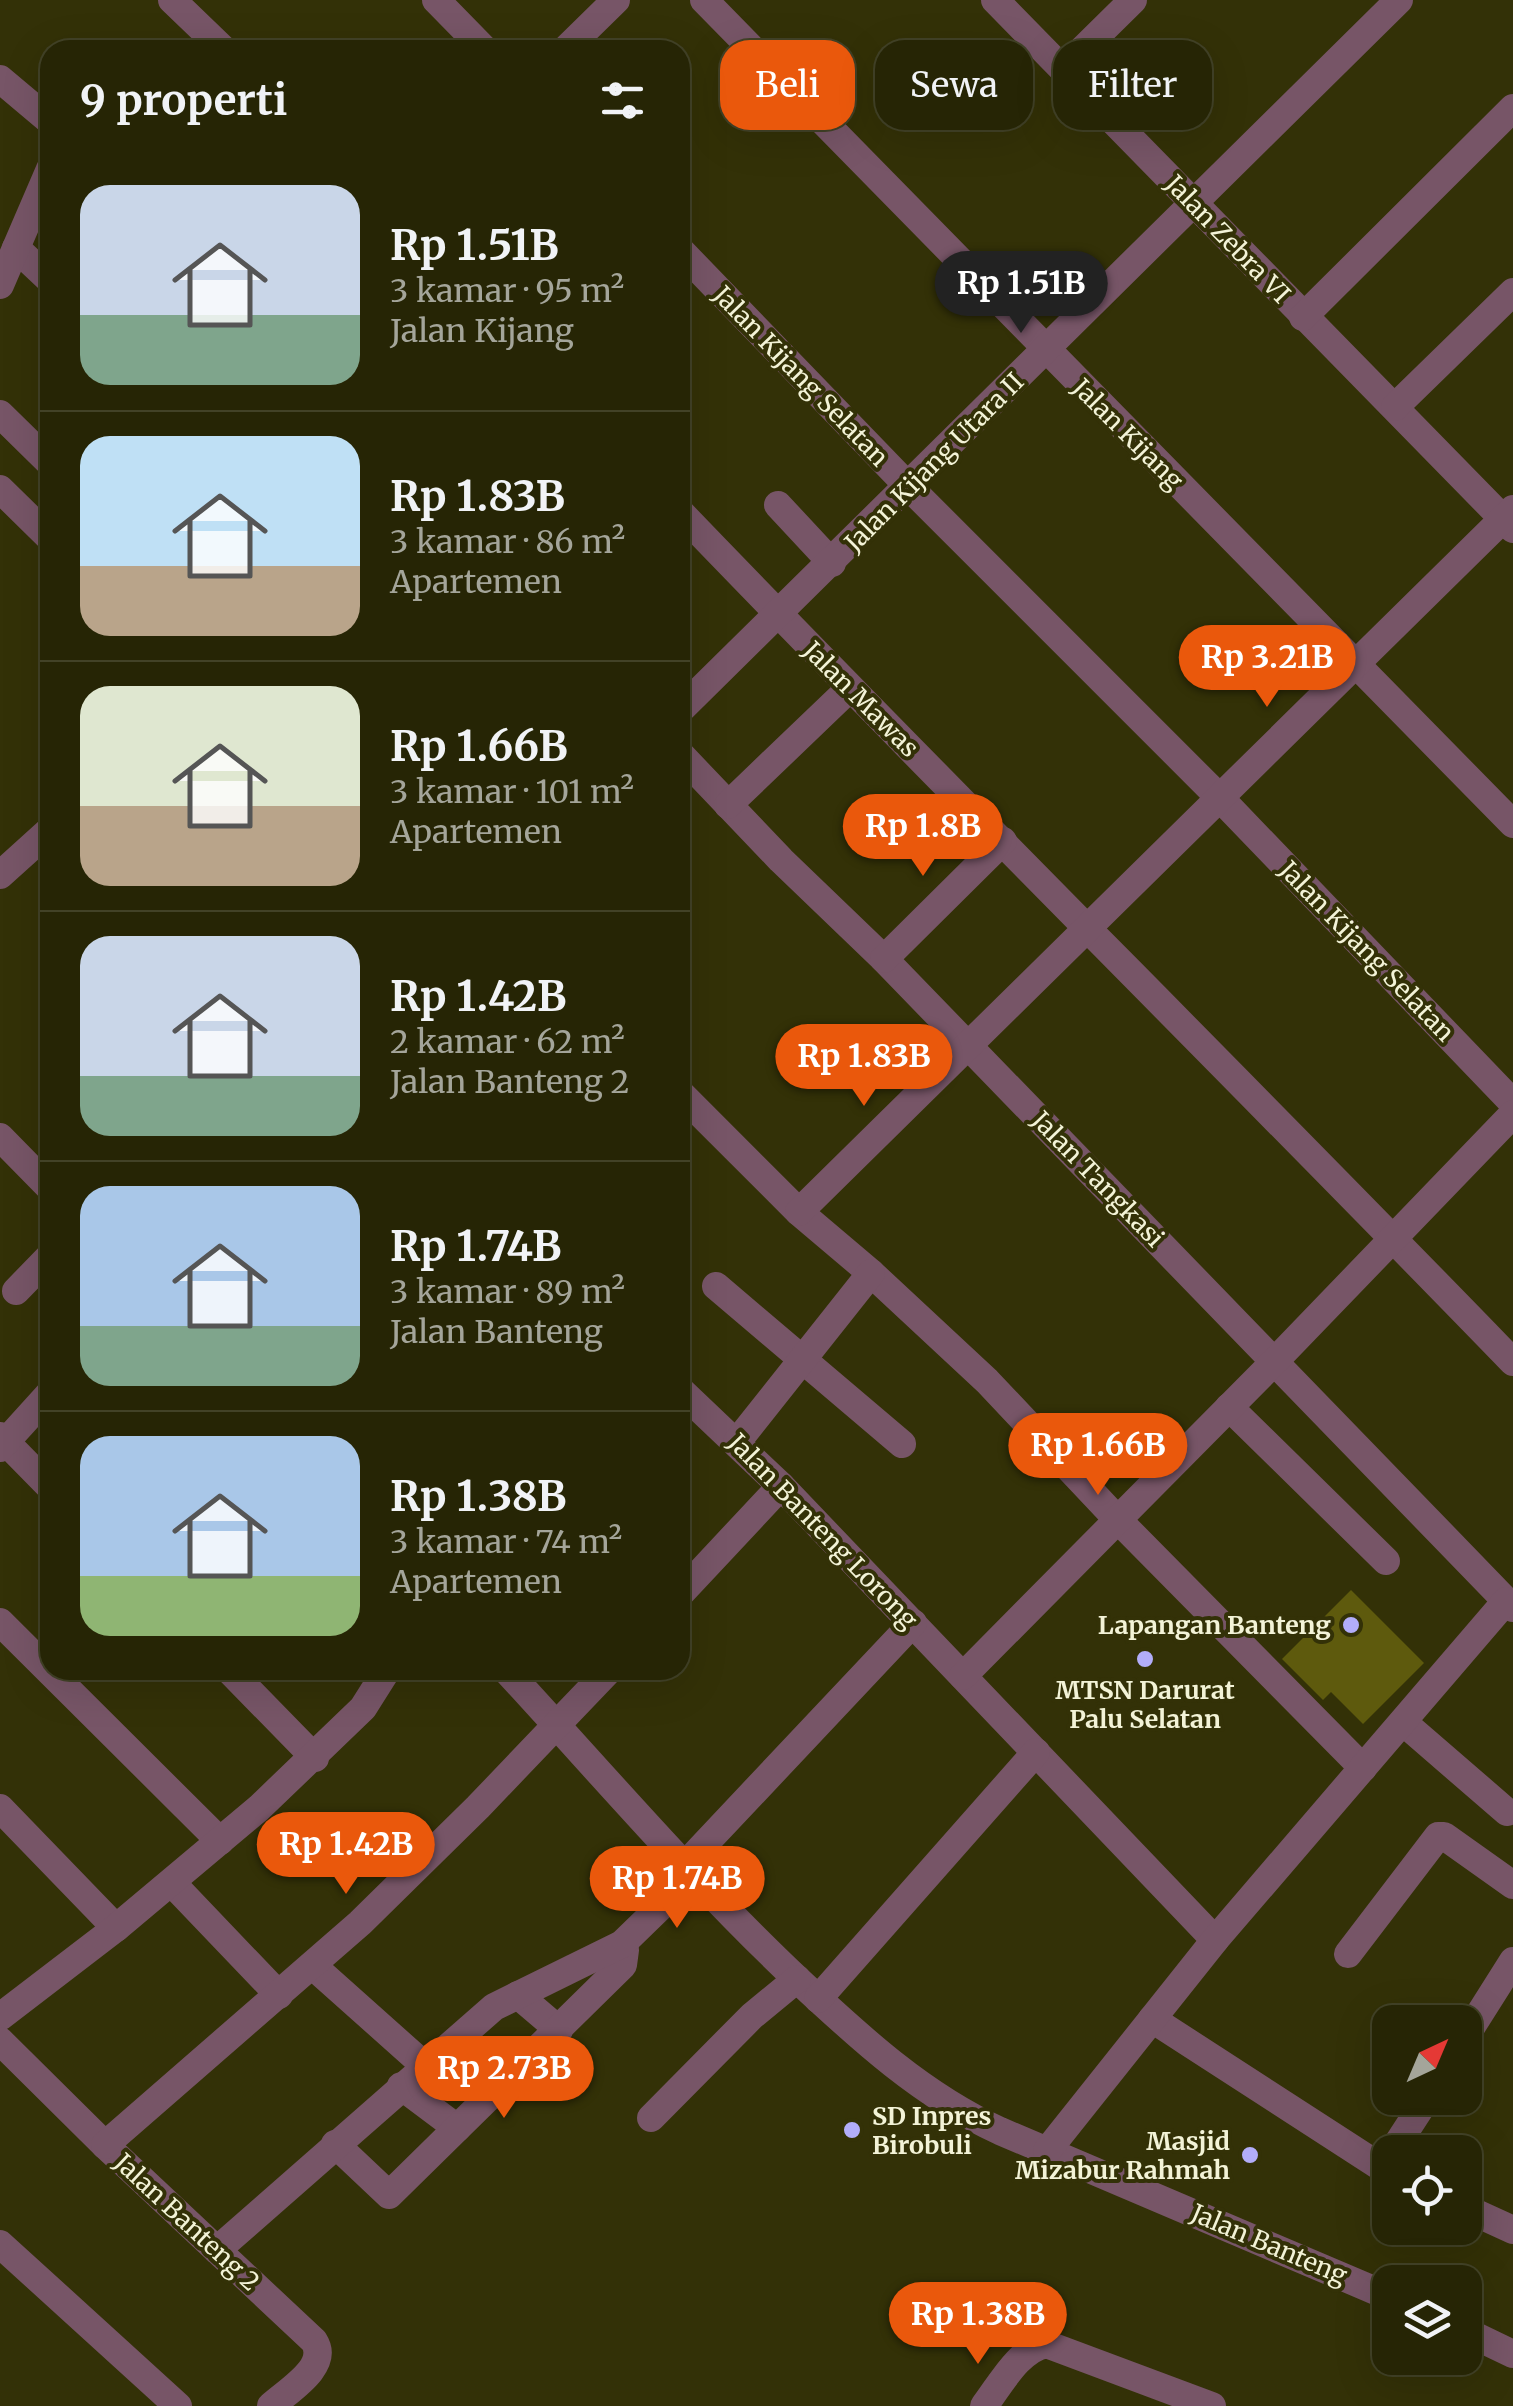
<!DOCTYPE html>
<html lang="id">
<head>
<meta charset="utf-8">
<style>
	:root { --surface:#262505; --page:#323113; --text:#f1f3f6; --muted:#a4a59a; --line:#424227; --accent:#ea580c }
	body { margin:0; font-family:Merriweather,serif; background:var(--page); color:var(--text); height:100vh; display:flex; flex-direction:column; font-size:38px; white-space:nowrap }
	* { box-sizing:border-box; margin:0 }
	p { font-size:32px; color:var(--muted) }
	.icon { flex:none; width:55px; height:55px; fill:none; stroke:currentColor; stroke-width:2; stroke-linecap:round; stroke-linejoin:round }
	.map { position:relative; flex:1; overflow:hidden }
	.details { position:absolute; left:40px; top:40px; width:650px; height:1640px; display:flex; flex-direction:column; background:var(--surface); border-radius:30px; box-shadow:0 10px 40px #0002,0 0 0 2px var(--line) }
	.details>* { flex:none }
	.banner { position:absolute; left:720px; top:40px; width:642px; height:90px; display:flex; gap:20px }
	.needle { width:65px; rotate:44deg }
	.controls { position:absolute; left:1372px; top:2005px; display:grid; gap:20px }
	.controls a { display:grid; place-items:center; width:110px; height:110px; border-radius:20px; background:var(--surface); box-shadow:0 10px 40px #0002,0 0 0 2px var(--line); font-size:50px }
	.price { position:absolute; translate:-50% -85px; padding:0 22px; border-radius:35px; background:var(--accent); color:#fff; font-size:32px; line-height:65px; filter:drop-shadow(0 2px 5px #0008) }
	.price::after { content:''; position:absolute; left:50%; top:60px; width:30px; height:22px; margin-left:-15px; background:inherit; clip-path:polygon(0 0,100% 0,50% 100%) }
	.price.active { background:#222; color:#fff }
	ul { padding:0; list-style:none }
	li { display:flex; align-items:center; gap:30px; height:250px; padding:0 40px }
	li+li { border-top:2px solid var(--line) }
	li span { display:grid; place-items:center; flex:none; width:280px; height:200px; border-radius:30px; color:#555 }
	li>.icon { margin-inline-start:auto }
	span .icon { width:120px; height:120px; fill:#fffc; stroke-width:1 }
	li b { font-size:42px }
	h2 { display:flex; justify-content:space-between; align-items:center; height:120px; padding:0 40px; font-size:42px }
	.chip { padding:0 35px; border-radius:30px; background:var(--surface); box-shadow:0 10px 40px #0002,0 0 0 2px var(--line); font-size:35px; line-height:90px }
	.chip.active { background:var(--accent); color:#fff }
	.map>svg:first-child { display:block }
	.pitch { fill:#5e5a0d }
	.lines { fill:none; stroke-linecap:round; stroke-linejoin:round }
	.minor { stroke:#775567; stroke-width:28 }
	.poi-dot { fill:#b2adf9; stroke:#333107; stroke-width:4 }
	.labels { text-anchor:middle; stroke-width:8; stroke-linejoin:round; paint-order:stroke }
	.street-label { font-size:25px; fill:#f3f3d7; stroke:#333107 }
	.poi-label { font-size:25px; font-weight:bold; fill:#f3f3d7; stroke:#333107; text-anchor:end }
</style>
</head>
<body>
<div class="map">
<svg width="1513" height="2406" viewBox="0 0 1513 2406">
	<rect width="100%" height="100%" fill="#333107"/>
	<polygon class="pitch" points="1351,1590 1424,1663 1363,1724 1331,1692 1323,1700 1282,1659"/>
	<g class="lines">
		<g class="minor">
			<polyline points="172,0 224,50"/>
			<polyline points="436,0 485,50"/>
			<polyline points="704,0 1513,824"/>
			<polyline points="995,0 1513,529"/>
			<polyline points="565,50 616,0"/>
			<polyline points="1063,69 1133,0"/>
			<polyline points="0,79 50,121"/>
			<polyline points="16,248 50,280"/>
			<polyline points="680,250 909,487 1220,798 1513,1103"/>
			<polyline points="0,285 50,169"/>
			<polyline points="1303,317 1513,108"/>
			<polyline points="1395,407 1513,292"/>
			<polyline points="0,414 50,463"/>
			<polyline points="0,489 50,538"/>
			<polyline points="778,505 832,563"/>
			<path d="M 680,512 C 955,798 1237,1077 1513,1362"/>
			<polyline points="680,710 1399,0"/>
			<polyline points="680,754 781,860 884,959 1513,1608"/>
			<polyline points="728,805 849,689"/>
			<polyline points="0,875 50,830"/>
			<polyline points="884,959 1003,841"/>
			<polyline points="680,1093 799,1212 871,1273 987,1381 1117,1519 1363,1768"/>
			<polyline points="0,1137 50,1188"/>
			<polyline points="799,1212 1513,509"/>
			<polyline points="716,1286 902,1444"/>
			<polyline points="16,1291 50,1256"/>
			<polyline points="680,1390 781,1486 1215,1940"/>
			<polyline points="1229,1407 1386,1561"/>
			<polyline points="0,1436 50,1487"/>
			<polyline points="737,1442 871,1273"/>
			<polyline points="0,1448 50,1393"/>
			<polyline points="680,1594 781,1486"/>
			<polyline points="0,1622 220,1841"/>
			<polyline points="229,1670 315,1758"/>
			<path d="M 506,1670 C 603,1775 695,1883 799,1981 C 860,2038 923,2096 1000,2131 L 1390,2297"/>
			<polyline points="963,1676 1275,1361 1513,1114"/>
			<polyline points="1403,1722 1507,1812"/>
			<polyline points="0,1808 116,1928"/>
			<polyline points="684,1866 913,1623"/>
			<polyline points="172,1883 279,1995"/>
			<polyline points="1348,1954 1438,1836 1444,1836 1513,1885"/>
			<polyline points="313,1966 424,2065"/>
			<polyline points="518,1995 559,2030"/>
			<polyline points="818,1999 1036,1752"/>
			<polyline points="0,2017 116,1928 259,1808 363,1708 387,1670"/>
			<polyline points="1152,2019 1390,2173"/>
			<polyline points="1465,2037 1513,1961"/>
			<path d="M 0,2041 L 105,2145 L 314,2341 C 330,2366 289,2390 271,2406"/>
			<polyline points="401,2086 457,2128"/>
			<polyline points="651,2118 752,2016 797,1979"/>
			<polyline points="335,2144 389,2195 623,1965 625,1950 622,1944"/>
			<polyline points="105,2145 360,1923 478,1807 609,1670"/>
			<polyline points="1047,2151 1215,1940 1506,1601"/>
			<polyline points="1392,2152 1427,2098"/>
			<polyline points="1465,2208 1513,2230"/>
			<polyline points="0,2244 178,2406"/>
			<polyline points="217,2250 494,2007 622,1944 692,1876"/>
			<polyline points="1465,2331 1513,2354"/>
			<path d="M 984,2406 C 1001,2384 1018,2350 1046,2344 L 1212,2406"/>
		</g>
	</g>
	<g class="poi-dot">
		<circle cx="1351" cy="1625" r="10"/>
		<circle cx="1145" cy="1659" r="10"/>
		<circle cx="852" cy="2130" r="10"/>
		<circle cx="1250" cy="2155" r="10"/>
	</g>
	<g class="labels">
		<g class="street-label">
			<text transform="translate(1228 239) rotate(46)" y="9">Jalan Zebra VI</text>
			<text transform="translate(801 376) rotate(46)" y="9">Jalan Kijang Selatan</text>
			<text transform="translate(1128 434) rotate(45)" y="9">Jalan Kijang</text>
			<text transform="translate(934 462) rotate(-45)" y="9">Jalan Kijang Utara II</text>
			<text transform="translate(861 699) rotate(45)" y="9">Jalan Mawas</text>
			<text transform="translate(1367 951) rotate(46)" y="9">Jalan Kijang Selatan</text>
			<text transform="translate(1098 1179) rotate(46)" y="9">Jalan Tangkasi</text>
			<text transform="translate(823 1531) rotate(46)" y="9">Jalan Banteng Lorong</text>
			<text transform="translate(187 2222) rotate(43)" y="9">Jalan Banteng 2</text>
			<text transform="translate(1269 2244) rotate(23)" y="9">Jalan Banteng</text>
		</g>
		<g class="poi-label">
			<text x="1331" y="1634">Lapangan Banteng</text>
			<text x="1145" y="1699" text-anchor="middle">MTSN Darurat<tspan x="1145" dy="29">Palu Selatan</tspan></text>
			<text x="872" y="2125" text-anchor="start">SD Inpres<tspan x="872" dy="29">Birobuli</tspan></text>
			<text x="1230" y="2150">Masjid<tspan x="1230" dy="29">Mizabur Rahmah</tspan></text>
		</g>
	</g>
</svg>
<div class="controls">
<a><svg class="needle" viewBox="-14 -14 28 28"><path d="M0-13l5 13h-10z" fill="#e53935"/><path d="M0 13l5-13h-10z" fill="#a4a59a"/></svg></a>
<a><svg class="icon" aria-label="locate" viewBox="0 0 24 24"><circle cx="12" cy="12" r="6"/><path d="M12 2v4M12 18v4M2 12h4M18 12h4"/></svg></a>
<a><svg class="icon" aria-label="layers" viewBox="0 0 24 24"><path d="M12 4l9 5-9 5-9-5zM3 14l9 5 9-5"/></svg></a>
</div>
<b class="price active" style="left:1021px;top:336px">Rp 1.51B</b>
<b class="price" style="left:1267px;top:710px">Rp 3.21B</b>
<b class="price" style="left:923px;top:879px">Rp 1.8B</b>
<b class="price" style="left:864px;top:1109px">Rp 1.83B</b>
<b class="price" style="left:1098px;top:1498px">Rp 1.66B</b>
<b class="price" style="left:346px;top:1897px">Rp 1.42B</b>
<b class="price" style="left:677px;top:1931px">Rp 1.74B</b>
<b class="price" style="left:504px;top:2121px">Rp 2.73B</b>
<b class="price" style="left:978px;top:2367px">Rp 1.38B</b>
<div class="banner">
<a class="chip active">Beli</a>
<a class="chip">Sewa</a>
<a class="chip">Filter</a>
</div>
<section class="details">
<h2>9 properti<svg class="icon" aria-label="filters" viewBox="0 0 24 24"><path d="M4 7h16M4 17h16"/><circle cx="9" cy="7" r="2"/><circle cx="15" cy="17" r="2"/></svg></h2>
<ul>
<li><span style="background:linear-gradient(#c9d6e8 65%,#7fa58c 0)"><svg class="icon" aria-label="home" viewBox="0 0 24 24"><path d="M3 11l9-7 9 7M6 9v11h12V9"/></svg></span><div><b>Rp 1.51B</b><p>3 kamar · 95 m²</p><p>Jalan Kijang</p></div></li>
<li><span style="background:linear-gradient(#bfe0f5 65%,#b9a48a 0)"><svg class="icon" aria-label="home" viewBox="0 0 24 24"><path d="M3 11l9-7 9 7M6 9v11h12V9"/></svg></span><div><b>Rp 1.83B</b><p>3 kamar · 86 m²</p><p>Apartemen</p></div></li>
<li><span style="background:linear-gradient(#dfe7d0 60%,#b9a48a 0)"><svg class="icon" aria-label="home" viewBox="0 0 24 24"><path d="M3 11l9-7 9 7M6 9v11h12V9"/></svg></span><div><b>Rp 1.66B</b><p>3 kamar · 101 m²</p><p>Apartemen</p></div></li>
<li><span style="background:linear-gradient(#c9d6e8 70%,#7fa58c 0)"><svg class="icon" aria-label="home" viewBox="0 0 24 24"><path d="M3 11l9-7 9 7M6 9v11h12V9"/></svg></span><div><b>Rp 1.42B</b><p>2 kamar · 62 m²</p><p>Jalan Banteng 2</p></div></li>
<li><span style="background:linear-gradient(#a9c7e8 70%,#7fa58c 0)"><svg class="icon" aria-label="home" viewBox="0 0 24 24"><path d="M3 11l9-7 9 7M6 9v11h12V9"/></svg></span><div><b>Rp 1.74B</b><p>3 kamar · 89 m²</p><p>Jalan Banteng</p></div></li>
<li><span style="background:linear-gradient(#a9c7e8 70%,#8fb573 0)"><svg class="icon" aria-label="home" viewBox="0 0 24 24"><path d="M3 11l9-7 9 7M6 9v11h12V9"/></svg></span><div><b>Rp 1.38B</b><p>3 kamar · 74 m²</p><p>Apartemen</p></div></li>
</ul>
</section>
</div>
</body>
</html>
